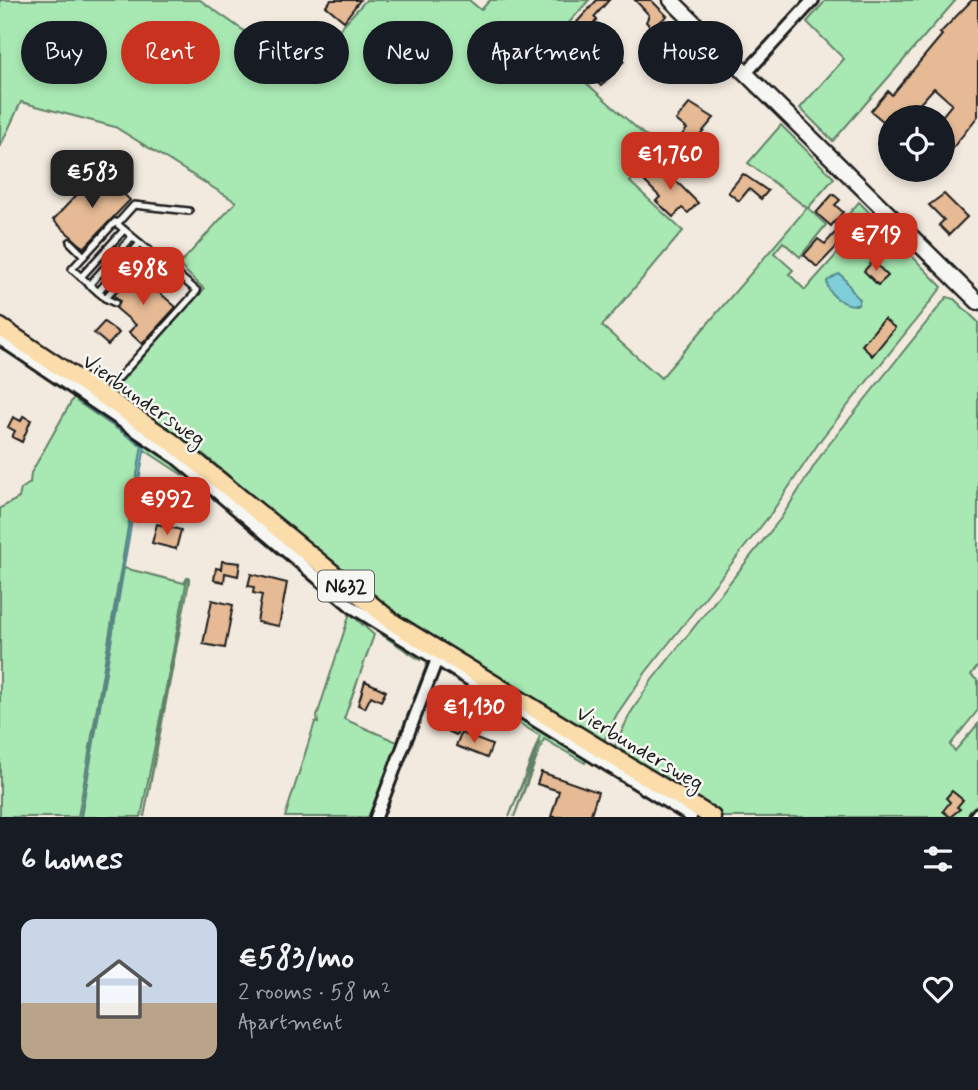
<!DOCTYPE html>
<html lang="en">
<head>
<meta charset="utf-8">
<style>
	:root { --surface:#171b24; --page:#20242c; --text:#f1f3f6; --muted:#9ea1a6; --line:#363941; --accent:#c8321e }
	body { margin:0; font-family:Mynerve,sans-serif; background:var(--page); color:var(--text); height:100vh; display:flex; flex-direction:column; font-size:26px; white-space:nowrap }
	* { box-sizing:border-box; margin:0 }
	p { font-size:23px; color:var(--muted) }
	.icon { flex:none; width:38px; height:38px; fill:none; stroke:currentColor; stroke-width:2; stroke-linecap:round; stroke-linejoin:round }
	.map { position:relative; height:817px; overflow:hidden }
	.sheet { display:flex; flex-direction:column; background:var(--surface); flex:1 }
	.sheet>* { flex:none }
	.guide { position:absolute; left:21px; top:21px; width:936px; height:63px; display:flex; gap:14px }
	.fabs { position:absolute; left:878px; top:105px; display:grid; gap:14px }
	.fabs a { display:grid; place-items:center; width:77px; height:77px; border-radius:50%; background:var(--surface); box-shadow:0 4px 10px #0003; font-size:35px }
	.price { position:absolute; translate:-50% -60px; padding:0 16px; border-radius:14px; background:var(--accent); color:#fff; font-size:23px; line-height:46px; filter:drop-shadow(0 2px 4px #0008) }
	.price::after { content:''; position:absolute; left:50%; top:42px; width:21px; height:16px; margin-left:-10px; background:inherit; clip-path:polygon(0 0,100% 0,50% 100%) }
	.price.on { background:#222; color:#fff }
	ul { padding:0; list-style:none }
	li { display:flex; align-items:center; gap:21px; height:175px; padding:0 21px }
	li+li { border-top:2px solid var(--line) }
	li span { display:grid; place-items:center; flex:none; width:196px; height:140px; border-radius:14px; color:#555 }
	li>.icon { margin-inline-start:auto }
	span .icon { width:84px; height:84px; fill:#fffc; stroke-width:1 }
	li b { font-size:30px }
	h2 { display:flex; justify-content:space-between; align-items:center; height:84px; padding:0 21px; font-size:30px }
	.chip { padding:0 24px; border-radius:32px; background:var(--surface); box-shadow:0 4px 10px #0003; font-size:24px; line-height:63px }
	.chip.on { background:var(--accent); color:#fff }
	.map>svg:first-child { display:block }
	.green { fill:#a8e9b3; stroke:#628268; stroke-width:2 }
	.water { fill:#7fcfdb; stroke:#57878f; stroke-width:2 }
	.building { fill:#e5ba95; stroke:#1c1c1c; stroke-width:2 }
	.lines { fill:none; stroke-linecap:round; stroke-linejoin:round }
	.lane-casing { stroke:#1c1c1c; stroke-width:10 }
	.street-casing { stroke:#1c1c1c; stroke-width:16 }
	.secondary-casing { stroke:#1c1c1c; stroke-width:19 }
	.primary-casing { stroke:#1c1c1c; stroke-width:21 }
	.lane { stroke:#f6f6f2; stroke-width:5 }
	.street { stroke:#f6f6f2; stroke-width:10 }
	.secondary { stroke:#f6f6f2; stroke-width:14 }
	.primary { stroke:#fbddab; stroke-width:16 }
	.labels { text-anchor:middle; stroke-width:5; stroke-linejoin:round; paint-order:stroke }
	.shield { fill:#f6f6f2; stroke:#5d5d5c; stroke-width:2 }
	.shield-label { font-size:19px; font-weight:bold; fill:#1c1c1c }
	.street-label { font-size:21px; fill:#1c1c1c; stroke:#f6f6f2 }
</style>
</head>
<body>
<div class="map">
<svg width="978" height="817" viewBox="0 0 978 817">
	<rect width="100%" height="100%" fill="#f3eadf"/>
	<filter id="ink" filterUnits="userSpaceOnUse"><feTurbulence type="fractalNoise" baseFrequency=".0143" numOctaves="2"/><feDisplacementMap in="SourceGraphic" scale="14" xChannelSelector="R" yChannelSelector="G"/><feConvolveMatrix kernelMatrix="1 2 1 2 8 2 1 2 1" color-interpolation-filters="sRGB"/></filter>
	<g filter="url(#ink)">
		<g class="green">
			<polygon points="0,0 200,0 301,71 366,0 469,0 481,10 490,0 589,0 547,48 659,148 630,182 683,231 602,326 661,378 807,208 748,163 781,125 834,178 808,208 826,225 800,257 783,242 774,253 793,270 789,274 805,290 853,236 841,223 859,202 942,287 822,438 770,515 646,672 617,714 603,743 373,598 202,453 112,392 204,289 179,265 236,202 115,127 21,102 0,147"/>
			<polygon points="826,0 956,0 833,141 800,108 844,59 807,22"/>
			<polygon points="947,297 954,299 978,322 978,666 971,675 978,681 978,710 950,745 955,751 978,724 978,817 720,817 613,750 630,714 652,680 781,518 823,452"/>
			<polygon points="75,395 186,469 184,476 143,449 144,445 76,401 142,446 78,817 0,817 0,508 19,498 21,489 30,483 31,473"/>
			<polygon points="235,509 420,654 420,660 353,616 374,635 344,719 397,742 427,664 430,666 374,817 285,817 315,722 318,723 317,716 350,613 228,511"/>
			<polygon points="124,568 184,583 187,578 189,578 189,582 144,817 187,579 141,817 81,817"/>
			<polygon points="495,700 587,756 585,763 544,739 514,817 540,742 509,817 540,736 491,706"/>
		</g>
		<g class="water">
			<path d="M 839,274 C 849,279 849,292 860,299 L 858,305 C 845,306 827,296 827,281 Z"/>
			<polygon points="78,401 145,446 80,817 142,446"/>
		</g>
		<g class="building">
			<polygon points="331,0 360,0 344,21 326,6"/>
			<polygon points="597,0 609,0 594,17 597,20 587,31 577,22"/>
			<polygon points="635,0 651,0 667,16 652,28 646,22 649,15"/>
			<polygon points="972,0 978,0 978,116 943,160 943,115 952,104 934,88 908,117 891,117 891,128 871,111 888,91 892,95 942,35 940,33"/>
			<polygon points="656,41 665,49 668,47 679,59 670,69 655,54 650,59 644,53"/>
			<polygon points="615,52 624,61 601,86 592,77"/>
			<polygon points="690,103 714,118 692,144 696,147 684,162 669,150 687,129 676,120"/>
			<polygon points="659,164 698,203 688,213 682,208 673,217 656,201 660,197 643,180"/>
			<polygon points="99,171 130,200 84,248 53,220"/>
			<polygon points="743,174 768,191 761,199 749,189 739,201 728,192"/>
			<polygon points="833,194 840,200 835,205 843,212 831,226 816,213"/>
			<polygon points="944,194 967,217 949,235 939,225 944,220 929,205"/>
			<polygon points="841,226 849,234 817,267 804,255 818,239 825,244"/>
			<polygon points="873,261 888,276 878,285 864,271"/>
			<polygon points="136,272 176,307 142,344 129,332 136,325 116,308 120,301 114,295"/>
			<polygon points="884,319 895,328 872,356 862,345"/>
			<polygon points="104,322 119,333 108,345 94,333"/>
			<polygon points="23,416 31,420 22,442 12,437 15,431 8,427 13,417 21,421"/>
			<polygon points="157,524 181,530 176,549 152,543"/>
			<polygon points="222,561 240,563 238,576 225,573 224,582 214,580 216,568 221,569"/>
			<polygon points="251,574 287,583 279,626 257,622 262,595 253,593 254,587 248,586"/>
			<polygon points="212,600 233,605 225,648 203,644"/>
			<polygon points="365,681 386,691 381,701 371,696 365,708 358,705"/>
			<polygon points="440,711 462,723 456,735 434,725"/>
			<polygon points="461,733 492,745 487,758 456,746"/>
			<polygon points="541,772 598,792 590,817 551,817 559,791 537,784"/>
			<polygon points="952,791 963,800 957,807 960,809 950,817 943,811 950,802 946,798"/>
		</g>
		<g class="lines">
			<defs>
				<g id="lane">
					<polyline points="117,224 134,205 189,211"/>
					<polyline points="70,242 84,256"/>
					<polyline points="81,277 124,230"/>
					<polyline points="89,285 132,237"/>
					<polyline points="98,292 140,243"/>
					<polyline points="105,298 149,250"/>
					<polyline points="105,393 197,291 115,222 72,269 105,298 115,303"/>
				</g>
				<g id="street">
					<polyline points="746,73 813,0"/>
					<polyline points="0,339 175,457 352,607 691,817"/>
					<polyline points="376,817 439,654"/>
					<polyline points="975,817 978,813"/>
				</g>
				<polyline id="secondary" points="671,0 978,302"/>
				<polyline id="primary" points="0,327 172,442 394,623 712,817"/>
			</defs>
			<use href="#lane" class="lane-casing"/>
			<use href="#street" class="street-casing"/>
			<use href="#secondary" class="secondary-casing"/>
			<use href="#primary" class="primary-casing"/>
			<use href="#lane" class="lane"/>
			<use href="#street" class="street"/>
			<use href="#secondary" class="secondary"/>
			<use href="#primary" class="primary"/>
		</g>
	</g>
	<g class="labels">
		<rect class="shield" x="318" y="570.5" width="56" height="31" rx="5"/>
		<g class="shield-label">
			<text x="346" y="593">N632</text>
		</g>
		<g class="street-label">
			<text transform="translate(144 400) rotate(35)" y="7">Vierbundersweg</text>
			<text transform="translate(640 748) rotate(31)" y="7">Vierbundersweg</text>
		</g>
	</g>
</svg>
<div class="fabs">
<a><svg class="icon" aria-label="locate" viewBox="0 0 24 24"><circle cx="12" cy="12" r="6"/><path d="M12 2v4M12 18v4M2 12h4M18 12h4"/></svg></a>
</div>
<b class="price" style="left:670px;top:192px">€1,760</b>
<b class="price on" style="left:92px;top:210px">€583</b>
<b class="price" style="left:876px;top:273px">€719</b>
<b class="price" style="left:143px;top:307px">€988</b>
<b class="price" style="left:167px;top:537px">€992</b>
<b class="price" style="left:474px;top:745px">€1,130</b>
<div class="guide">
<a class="chip">Buy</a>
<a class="chip on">Rent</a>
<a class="chip">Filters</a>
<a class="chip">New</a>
<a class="chip">Apartment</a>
<a class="chip">House</a>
</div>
</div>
<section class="sheet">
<h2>6 homes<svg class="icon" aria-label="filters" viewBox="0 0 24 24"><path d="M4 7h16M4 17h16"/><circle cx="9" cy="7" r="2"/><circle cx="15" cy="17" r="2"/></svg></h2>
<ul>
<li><span style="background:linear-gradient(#c9d6e8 60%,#b9a48a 0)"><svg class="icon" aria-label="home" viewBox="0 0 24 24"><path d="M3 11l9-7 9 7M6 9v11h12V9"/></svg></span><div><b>€583/mo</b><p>2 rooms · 58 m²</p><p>Apartment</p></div><svg class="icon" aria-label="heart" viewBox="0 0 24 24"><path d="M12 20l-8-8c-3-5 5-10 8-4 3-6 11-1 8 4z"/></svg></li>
</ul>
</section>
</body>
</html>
